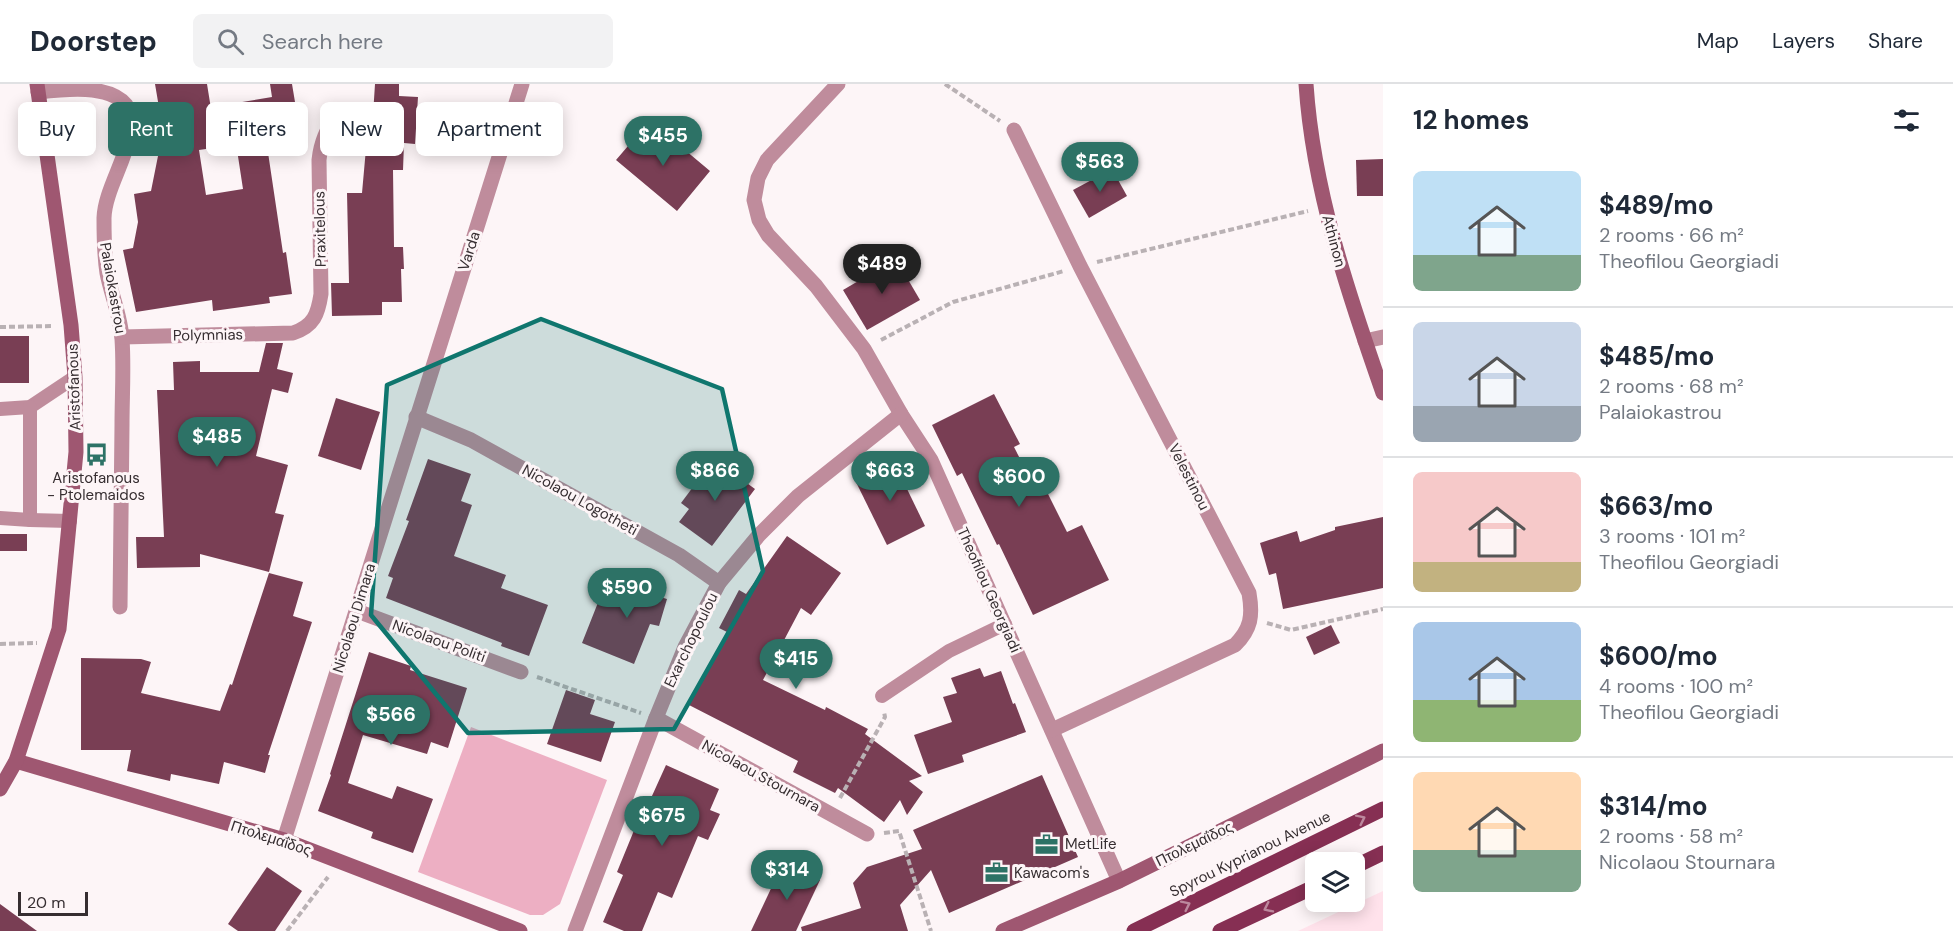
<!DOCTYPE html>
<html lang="en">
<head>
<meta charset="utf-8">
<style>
	:root { --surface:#fff; --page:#f2f2f3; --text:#1f2937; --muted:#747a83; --line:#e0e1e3; --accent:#2d7266 }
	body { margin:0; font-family:"DM Sans",sans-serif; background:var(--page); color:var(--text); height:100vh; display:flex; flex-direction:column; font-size:22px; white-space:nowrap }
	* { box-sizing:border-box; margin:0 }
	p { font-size:20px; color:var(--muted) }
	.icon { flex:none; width:33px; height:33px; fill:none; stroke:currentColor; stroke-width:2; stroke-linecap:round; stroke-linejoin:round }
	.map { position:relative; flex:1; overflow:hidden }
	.drawer { display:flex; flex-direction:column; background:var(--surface); width:570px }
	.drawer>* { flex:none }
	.guide { position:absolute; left:18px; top:18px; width:570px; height:54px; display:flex; gap:12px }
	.fabs { position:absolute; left:1305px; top:768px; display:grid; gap:12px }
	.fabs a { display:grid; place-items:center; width:60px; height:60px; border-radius:9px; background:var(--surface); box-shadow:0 3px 15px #0003; font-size:30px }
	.scale { position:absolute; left:18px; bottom:15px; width:70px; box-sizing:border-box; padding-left:6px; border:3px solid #362e31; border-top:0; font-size:16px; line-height:21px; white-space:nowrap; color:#362e31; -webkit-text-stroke:4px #fdf5f7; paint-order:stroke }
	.price { position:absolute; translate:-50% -51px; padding:0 14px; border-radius:21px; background:var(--accent); color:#fff; font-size:20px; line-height:39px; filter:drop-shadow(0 2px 3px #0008) }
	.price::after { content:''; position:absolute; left:50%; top:36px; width:18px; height:14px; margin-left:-9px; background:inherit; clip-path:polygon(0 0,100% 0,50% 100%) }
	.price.on { background:#222; color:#fff }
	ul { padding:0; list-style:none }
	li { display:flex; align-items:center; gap:18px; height:150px; padding:0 30px }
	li+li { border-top:2px solid var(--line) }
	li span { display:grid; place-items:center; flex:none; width:168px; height:120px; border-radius:9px; color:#555 }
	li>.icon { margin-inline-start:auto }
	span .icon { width:72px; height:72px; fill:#fffc; stroke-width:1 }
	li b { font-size:26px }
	h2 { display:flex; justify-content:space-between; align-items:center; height:72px; padding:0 30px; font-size:26px }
	.chip { padding:0 21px; border-radius:9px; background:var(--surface); box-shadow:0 3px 15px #0003; font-size:21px; line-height:54px }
	.chip.on { background:var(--accent); color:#fff }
	header { display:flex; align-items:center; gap:36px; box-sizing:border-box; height:84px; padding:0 30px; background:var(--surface); border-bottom:2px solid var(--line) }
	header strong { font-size:28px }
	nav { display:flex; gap:33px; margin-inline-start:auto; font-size:21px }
	.search { width:420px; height:54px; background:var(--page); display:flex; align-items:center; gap:15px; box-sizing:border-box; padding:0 21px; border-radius:9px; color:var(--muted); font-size:22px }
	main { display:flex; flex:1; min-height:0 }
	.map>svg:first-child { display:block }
	.built { fill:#ffe2eb }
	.green { fill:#edafc3 }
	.building { fill:#793e54 }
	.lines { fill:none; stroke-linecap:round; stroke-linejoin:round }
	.path { stroke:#b9b1b4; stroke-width:4; stroke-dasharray:6 3; stroke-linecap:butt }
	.lane { stroke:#bf8c9c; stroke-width:14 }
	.street { stroke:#bf8c9c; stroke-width:15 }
	.secondary { stroke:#9f5771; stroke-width:15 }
	.primary { stroke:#862f53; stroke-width:15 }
	.oneway { stroke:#bc889d }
	.marked { fill:#0f766e; fill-opacity:0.2; stroke:#0f766e; stroke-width:4.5; stroke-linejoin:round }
	.labels { text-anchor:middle; stroke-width:6; stroke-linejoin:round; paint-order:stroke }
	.street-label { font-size:15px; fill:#362e31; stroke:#fdf5f7 }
	.poi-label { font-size:15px; fill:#362e31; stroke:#fdf5f7; text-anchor:start }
</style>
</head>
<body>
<header>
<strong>Doorstep</strong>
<div class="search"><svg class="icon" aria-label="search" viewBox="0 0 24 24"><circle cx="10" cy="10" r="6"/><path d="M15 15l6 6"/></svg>Search here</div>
<nav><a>Map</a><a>Layers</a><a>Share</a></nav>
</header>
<main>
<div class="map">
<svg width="1383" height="847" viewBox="0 0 1383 847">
	<rect width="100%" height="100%" fill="#fdf5f7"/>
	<polygon class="built" points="1383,807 1383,847 1298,847"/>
	<polygon class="green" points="471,643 607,696 560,820 543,831 530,831 418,788"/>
	<g class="building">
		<polygon points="155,0 207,0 212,31 206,65 199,66 206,111 243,105 230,20 272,13 270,0 292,0 297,30 263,35 283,169 286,168 292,210 269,213 270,219 213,227 212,216 136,228 123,166 133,164 138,138 134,110 151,107 163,47"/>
		<polygon points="375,0 399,0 399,12 418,13 415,60 404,59 403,86 393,86 394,163 403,163 404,185 401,185 402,218 382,218 382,231 332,232 331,199 349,199 347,109 362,109 369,31 373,31"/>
		<polygon points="646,41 676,66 679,61 710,87 677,127 616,76"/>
		<polygon points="1383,75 1383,112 1357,112 1356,76"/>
		<polygon points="1112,85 1127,112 1089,134 1073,106"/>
		<polygon points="896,175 920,216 867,246 843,206"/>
		<rect x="0" y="252" width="29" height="47"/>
		<polygon points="266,259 283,259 277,285 293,289 288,309 272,305 256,372 288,381 275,429 284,431 269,488 200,470 200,483 137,484 136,453 164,453 157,306 174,306 173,278 200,277 200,288 259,288"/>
		<polygon points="994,310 1020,360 1014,363 1031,396 1039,392 1067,448 1082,441 1109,496 1033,531 999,460 997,461 962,389 957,392 932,341"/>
		<polygon points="336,314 380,328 361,386 318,372"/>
		<polygon points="428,375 471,390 461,417 472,421 454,472 506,491 501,504 548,521 529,572 501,562 502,559 386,514 393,494 388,492 409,437 406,436"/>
		<polygon points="714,375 755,405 712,462 679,438 689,425 681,419"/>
		<polygon points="893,376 925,442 887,461 854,394"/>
		<polygon points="1383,433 1383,504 1283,525 1276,489 1269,491 1260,459 1297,447 1300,458 1335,446 1335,443"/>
		<rect x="0" y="450" width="27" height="17"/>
		<polygon points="787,452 841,489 811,531 801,524 763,596 825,626 826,623 868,645 865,650 922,692 909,697 923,708 907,731 900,716 884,738 838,704 835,709 793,688 798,677 689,621 729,549 719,544 739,506 746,510"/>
		<polygon points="628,488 661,497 657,512 667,515 659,542 650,540 634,580 582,559 599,516 618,522"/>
		<polygon points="269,489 303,498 293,532 312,538 268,671 270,671 265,689 224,678 219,700 171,690 170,697 127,687 131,666 81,666 81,574 141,575 151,578 141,609 220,627 230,600 232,601"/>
		<polygon points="1331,541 1340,559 1314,571 1306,553"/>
		<polygon points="369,568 411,582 410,586 467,604 448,664 431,658 427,670 363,651 348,699 392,715 397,702 433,715 413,769 371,754 373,748 318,727 331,691 330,690"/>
		<polygon points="980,584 984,593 1001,587 1013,620 1015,619 1026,648 962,671 964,678 928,690 914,651 952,638 943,613 957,609 951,594"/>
		<polygon points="566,606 595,616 590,630 615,638 601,678 547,660"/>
		<polygon points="666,681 719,705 710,726 720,730 708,756 698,752 672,814 658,808 642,847 624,847 603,838 623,791 617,788 635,744 637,745"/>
		<polygon points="1042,691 1078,773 949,829 931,786 900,821 908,847 802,847 801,843 861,824 853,799 867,783 922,765 913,746"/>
		<polygon points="783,779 820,796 796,847 751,847"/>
		<polygon points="267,783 302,807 275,847 238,847 228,840"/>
		<polygon points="0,820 37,847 0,847"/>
	</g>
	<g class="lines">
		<g class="path">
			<polyline points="945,0 1000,37"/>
			<polyline points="1097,178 1308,127"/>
			<polyline points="0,243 53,242"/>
			<polyline points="881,256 953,218 1064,187"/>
			<polyline points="1267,539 1291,546 1383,525"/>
			<polyline points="0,560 37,559"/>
			<polyline points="537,593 641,629"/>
			<polyline points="840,714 885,633 884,628"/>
			<polyline points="884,749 899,747 931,847"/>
			<polyline points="287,847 328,793"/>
		</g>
		<g class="lane">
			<polyline points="0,325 30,323 75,293"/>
			<polyline points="0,434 30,436 30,323"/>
			<polyline points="30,436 70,437"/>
			<polyline points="882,612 949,567 1005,540"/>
		</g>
		<g class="street">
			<polyline points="838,0 767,76 758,94 754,116 759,136 768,151 816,202 864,265 901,330 931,376 1119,797"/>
			<path d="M 38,8 C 65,5 109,0 126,21 C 143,55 105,98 104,134 C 104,153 104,170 107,189 C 111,210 121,233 122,255 C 124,283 122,313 122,341 C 121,402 121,462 120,523"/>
			<path d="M 1014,46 L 1080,182 L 1249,509 C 1253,532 1251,545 1235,561 L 1052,646"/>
			<path d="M 122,253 L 293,249 C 314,242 318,230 321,210 L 319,76 C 321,57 327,46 336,31"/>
			<polyline points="1365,257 1383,253"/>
			<polyline points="416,333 471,356 679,471 719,499"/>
			<polyline points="357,527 521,588"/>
			<polyline points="656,634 867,750"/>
			<path d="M 284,756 C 364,504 442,252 522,0"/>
			<polyline points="575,847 656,634 685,563 719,499 759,451 798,412 901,330"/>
		</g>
		<g class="secondary">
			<path d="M 1306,0 C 1313,106 1348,209 1383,309"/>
			<polyline points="16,677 284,756 520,847"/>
			<polyline points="0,705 16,677 59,545 76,368 75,293 71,241 37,0"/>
			<polyline points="1003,847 1119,797 1383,667"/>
		</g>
		<g class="primary">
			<polyline points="1354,783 1383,769"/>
			<polyline points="1134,847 1383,725"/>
			<polyline points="1220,847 1316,802"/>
		</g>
	</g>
	<defs><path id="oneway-chevron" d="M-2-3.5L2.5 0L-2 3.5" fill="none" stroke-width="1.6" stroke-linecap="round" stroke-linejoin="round" transform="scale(1.5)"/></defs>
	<g class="oneway">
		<use href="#oneway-chevron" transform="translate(1361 735) rotate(-26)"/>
		<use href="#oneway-chevron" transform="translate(1186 821) rotate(-26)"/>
		<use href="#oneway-chevron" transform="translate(1268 824) rotate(154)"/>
	</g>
	<path class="marked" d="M 541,235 L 722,305 L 763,487 L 674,645 L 468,649 L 371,531 L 387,301 Z"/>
	<defs>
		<symbol id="bus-bare" viewBox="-9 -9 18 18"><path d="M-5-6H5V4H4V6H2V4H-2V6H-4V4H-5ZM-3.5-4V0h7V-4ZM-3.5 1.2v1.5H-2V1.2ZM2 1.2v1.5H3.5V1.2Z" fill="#2d7266" stroke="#fdf5f7" stroke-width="2.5" paint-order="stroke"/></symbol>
		<symbol id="office-bare" viewBox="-9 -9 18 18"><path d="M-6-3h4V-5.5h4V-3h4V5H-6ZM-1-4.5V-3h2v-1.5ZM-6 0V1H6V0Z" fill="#2d7266" stroke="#fdf5f7" stroke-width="2.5" paint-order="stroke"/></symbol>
	</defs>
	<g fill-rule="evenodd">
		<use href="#bus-bare" x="80" y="354" width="33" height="33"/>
		<use href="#office-bare" x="1030" y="744" width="33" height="33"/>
		<use href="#office-bare" x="980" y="772" width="33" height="33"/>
	</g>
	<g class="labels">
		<g class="street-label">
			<text transform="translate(320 145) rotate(-91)" y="5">Praxitelous</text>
			<text transform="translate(1334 157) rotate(75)" y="5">Athinon</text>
			<text transform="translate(469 167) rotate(-72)" y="5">Varda</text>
			<text transform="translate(113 204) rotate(80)" y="5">Palaiokastrou</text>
			<text transform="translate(208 251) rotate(-1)" y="5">Polymnias</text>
			<text transform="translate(74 303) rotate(-92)" y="5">Aristofanous</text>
			<text transform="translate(1189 393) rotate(63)" y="5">Velestinou</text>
			<text transform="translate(580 416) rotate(29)" y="5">Nicolaou Logotheti</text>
			<text transform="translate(989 506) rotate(66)" y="5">Theofilou Georgiadi</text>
			<text transform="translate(354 534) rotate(-73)" y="5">Nicolaou Dimara</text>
			<text transform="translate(691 556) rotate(-64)" y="5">Exarchopoulou</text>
			<text transform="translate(439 557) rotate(20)" y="5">Nicolaou Politi</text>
			<text transform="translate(761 692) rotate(29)" y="5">Nicolaou Stournara</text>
			<text transform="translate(271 754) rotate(18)" y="5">Πτολεμαΐδος</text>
			<text transform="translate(1194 760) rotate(-26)" y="5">Πτολεμαΐδος</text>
			<text transform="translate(1250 770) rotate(-26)" y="5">Spyrou Kyprianou Avenue</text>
		</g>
		<g class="poi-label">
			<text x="96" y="399" text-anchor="middle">Aristofanous<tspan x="96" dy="17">- Ptolemaidos</tspan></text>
			<text x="1065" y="765">MetLife</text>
			<text x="1014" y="794">Kawacom's</text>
		</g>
	</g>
</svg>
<div class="fabs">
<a><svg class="icon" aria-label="layers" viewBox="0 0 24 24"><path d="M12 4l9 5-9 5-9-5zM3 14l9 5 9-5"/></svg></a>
</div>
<div class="scale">20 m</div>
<b class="price" style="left:663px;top:83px">$455</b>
<b class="price" style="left:1100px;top:109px">$563</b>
<b class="price on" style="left:882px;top:211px">$489</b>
<b class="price" style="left:217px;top:384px">$485</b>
<b class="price" style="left:715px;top:418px">$866</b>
<b class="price" style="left:890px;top:418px">$663</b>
<b class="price" style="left:1019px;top:424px">$600</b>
<b class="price" style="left:627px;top:535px">$590</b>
<b class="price" style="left:796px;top:606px">$415</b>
<b class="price" style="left:391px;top:662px">$566</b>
<b class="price" style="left:662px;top:763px">$675</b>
<b class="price" style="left:787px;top:817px">$314</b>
<div class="guide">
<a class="chip">Buy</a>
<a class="chip on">Rent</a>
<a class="chip">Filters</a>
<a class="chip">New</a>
<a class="chip">Apartment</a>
</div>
</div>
<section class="drawer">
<h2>12 homes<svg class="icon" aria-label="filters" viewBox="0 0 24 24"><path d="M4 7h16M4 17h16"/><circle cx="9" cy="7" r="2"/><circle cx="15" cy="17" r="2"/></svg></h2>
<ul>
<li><span style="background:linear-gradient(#bfe0f5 70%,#7fa58c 0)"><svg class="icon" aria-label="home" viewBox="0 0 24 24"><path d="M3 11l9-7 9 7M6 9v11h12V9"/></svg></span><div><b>$489/mo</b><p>2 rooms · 66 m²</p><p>Theofilou Georgiadi</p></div></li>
<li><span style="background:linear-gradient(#c9d6e8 70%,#9aa5b1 0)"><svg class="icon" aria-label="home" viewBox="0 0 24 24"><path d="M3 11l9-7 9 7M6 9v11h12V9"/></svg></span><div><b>$485/mo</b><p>2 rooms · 68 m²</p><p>Palaiokastrou</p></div></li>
<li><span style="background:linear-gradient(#f6c9c9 75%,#c2b280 0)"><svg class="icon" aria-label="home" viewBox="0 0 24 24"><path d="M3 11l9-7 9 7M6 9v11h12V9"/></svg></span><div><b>$663/mo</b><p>3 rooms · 101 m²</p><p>Theofilou Georgiadi</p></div></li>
<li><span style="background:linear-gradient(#a9c7e8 65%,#8fb573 0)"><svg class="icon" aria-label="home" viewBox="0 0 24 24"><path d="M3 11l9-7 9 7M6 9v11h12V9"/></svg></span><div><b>$600/mo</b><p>4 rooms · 100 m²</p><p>Theofilou Georgiadi</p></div></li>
<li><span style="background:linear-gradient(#ffd9b3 65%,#7fa58c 0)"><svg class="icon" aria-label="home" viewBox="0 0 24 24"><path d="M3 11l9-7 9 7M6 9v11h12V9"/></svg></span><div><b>$314/mo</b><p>2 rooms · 58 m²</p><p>Nicolaou Stournara</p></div></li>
</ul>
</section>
</main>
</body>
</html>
